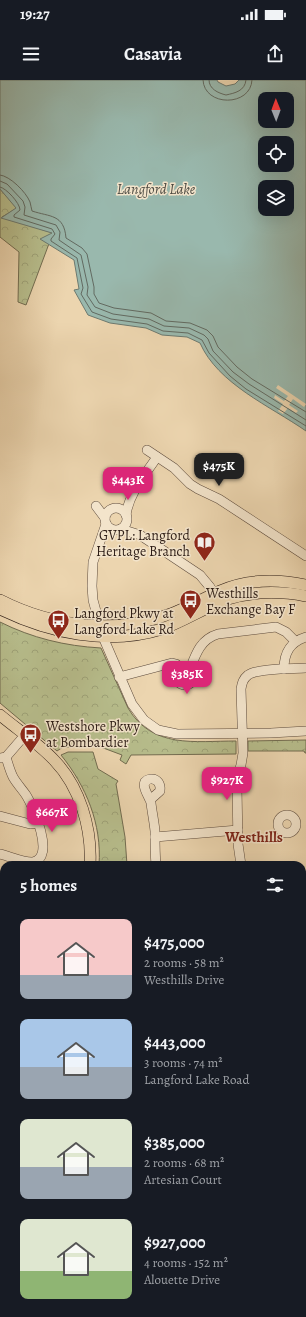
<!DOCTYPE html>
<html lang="en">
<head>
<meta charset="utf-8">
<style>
	:root { --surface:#171b24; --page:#20242c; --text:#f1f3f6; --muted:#9ea1a6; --accent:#db2777 }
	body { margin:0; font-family:Alegreya,serif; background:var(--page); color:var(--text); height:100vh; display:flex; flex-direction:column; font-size:15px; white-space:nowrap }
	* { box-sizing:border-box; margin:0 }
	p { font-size:13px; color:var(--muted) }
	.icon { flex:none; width:22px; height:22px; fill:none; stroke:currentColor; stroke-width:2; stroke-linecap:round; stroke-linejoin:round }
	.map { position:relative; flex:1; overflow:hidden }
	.panel { position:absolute; left:0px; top:781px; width:306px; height:456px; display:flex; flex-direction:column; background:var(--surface); border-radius:12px 12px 0 0; box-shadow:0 4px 16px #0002 }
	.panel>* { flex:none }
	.needle { width:26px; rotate:359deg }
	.fabs { position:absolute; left:258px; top:12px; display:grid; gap:8px }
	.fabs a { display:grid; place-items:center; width:36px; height:36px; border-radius:8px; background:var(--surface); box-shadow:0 4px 16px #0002; font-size:20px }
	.price { position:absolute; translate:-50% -34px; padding:0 9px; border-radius:8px; background:var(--accent); color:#fff; font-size:13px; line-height:26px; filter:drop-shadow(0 1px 2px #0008) }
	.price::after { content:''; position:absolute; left:50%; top:24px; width:12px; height:9px; margin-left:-6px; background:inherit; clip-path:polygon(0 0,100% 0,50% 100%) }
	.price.active { background:#222; color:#fff }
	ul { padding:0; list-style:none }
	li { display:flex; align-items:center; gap:12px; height:100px; padding:0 20px }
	li span { display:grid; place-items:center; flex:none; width:112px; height:80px; border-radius:8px; color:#555 }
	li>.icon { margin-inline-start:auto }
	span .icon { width:48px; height:48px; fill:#fffc; stroke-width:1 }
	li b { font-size:17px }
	h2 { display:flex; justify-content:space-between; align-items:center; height:48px; padding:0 20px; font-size:17px }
	.status { display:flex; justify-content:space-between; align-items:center; height:28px; padding:0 20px; background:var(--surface); direction:ltr }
	.status svg { height:11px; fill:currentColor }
	header { display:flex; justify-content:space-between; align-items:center; height:52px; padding:0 20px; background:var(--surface); font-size:18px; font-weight:700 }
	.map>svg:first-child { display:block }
	.park { fill:url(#park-crowns); stroke:#726c50 }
	.water { fill:#99b8ad; stroke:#6d7a70; fill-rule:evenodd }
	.pier { fill:#ecd5af }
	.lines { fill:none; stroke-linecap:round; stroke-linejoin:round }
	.shore { stroke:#626a61; stroke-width:1 }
	.stream { stroke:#6d7a70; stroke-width:1.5 }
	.minor-casing { stroke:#5c4a3c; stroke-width:10 }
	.major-casing { stroke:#2c1c15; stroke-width:12 }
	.minor { stroke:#f3e4cb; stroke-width:9 }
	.major { stroke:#ecd5af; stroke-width:11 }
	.labels { text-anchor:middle; stroke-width:3; stroke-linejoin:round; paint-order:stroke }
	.poi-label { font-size:14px; fill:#2c1c15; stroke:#f3e4cb; text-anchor:start }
	.water-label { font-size:15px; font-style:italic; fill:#4d4b43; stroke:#f3e4cb }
	.neighbourhood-label { font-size:15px; font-weight:bold; fill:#7a1f14; stroke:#f3e4cb }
</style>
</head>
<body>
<div class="status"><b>19:27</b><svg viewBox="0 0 49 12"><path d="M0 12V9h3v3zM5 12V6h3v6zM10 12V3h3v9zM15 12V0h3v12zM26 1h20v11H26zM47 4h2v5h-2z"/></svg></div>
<header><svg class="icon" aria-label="menu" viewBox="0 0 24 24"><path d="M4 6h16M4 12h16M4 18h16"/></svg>Casavia<svg class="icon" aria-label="share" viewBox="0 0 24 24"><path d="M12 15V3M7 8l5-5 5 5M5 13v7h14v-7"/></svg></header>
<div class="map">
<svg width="306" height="1237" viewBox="0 0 306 1237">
	<defs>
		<pattern id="park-crowns" width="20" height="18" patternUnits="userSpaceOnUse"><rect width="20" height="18" fill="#b7bd8c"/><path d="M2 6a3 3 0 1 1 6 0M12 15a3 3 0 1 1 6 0" fill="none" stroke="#9ea278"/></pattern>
	</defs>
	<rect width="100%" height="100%" fill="#ecd5af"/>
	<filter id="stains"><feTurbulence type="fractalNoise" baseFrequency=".005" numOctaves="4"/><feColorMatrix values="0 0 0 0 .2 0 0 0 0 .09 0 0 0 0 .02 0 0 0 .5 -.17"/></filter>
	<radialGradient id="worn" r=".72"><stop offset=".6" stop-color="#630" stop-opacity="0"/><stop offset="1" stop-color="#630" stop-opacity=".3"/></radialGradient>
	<g class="park">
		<polygon points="0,109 17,128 2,137 53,153 26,225 18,222 19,172 0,157"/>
		<path d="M 0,542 C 32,558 65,566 101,568 L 128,628 C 152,669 195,661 236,661 L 236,674 L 131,675 L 126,684 L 120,680 L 122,675 L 98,666 L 68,667 L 63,667 L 57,671 L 0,623 Z"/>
		<polygon points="306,660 306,673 305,673 304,671 248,671 248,661"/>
		<path d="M 68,672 L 93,672 L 98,689 L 118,701 L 116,704 L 125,757 L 127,785 L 99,785 C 102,744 86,706 61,675 Z"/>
	</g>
	<path class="water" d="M 0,0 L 217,0 L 218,2 L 226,6 L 235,4 L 239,0 L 306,0 L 306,351 C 270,326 218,304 200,263 L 187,257 L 162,255 L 146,248 L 110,243 L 88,235 L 74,210 L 79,209 L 74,180 L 40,159 L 52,153 L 1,138 L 16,128 L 0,109 ZM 265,19 L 287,19 L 287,41 L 265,41 ZM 265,63 L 287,63 L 287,85 L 265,85 ZM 265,107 L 287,107 L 287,129 L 265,129 Z"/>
	<polygon class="pier" points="278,305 306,324 304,327 293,319 289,325 298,331 296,333 288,328 283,334 278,331 283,324 274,318 275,315 284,321 288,316 276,308"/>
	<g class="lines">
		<g class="shore">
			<path d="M 203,0 C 204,27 251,27 252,0"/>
			<path d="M 209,0 C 209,9 218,13 226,15 C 235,13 245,11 246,0"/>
			<path d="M 0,95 C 10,96 26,112 30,122 C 31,125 31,128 32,131 C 50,137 64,134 66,158 L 82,168 L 87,174 L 94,207 L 94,214 L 99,223 L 114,228 L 151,233 L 166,241 L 190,243 L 207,250 L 213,256 L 218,267 L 237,287 L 252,299 L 306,332"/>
			<polyline points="0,101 7,104 23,121 25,127 24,135 56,145 60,152 59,160 81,175 88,207 87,215 95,227 113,234 149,239 164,246 189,248 204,255 208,259 213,271 233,292 249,304 306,340"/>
			<path d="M 0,107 C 6,108 20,123 20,130 L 14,135 L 14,137 L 52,149 L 55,154 L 51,159 L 51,161 L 77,178 L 83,208 L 81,214 L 92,232 L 111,239 L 147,244 L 163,251 L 188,253 L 202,260 L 209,273 L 230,296 L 246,309 L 306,346"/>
		</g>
		<g class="stream">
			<polyline points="0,893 4,894"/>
			<polyline points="185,1233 186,1237"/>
		</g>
		<defs>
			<g id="minor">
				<polyline points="147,370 174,388 190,404 198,409 219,419 306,476"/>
				<polyline points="96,426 105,438"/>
				<circle cx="116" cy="439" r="11"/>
				<path d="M 126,435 C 129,413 145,395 157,377"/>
				<polyline points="106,444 93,482 92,506 93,520 103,557 132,624 144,640 158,650 177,654 271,653 306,651"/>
				<polyline points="121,449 140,455 200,495 210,507 217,520"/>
				<circle cx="185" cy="596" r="9"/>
				<path d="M 190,589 C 196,573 201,559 218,554 L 276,547 L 286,552 L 295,561"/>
				<path d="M 284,589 C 284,573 290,562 306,557"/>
				<polyline points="119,597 172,583 176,584 181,588"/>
				<polyline points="1,678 6,677 25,655"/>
				<path d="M 150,720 L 160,711 C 161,705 158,698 150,699 C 137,702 150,717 151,723 C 152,732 154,741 155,751 C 155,762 155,774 156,785"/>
				<circle cx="287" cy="744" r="9"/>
				<polyline points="0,736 30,744 38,743"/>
				<polyline points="155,757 238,750"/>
				<path d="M 0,774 C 9,776 25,783 33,782 C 56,778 33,726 26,715 C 22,709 17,704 13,697 C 10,691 8,684 6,677"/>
				<path d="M 241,785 L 238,764 L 237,708 L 238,694 L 241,685 L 243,673 L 241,609 C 242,603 243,599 248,595 C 258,588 293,589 306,588"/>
				<polyline points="302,832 306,824"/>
				<polyline points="0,841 4,842"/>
				<polyline points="302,934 306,933"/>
				<polyline points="302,1006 306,1003"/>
				<polyline points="302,1049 306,1046"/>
			</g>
			<g id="major">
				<path d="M 0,520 C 53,547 117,555 173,533 C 189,527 204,518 220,511 C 247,499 277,499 306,505"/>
				<path d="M 0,529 C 49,553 108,566 162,549 C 185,541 205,527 228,519 C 254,511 280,511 306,516"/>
				<path d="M 0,635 C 18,650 38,663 54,680 C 80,707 92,748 90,785"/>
				<polyline points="0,1217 4,1211"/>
			</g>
		</defs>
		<use href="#minor" class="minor-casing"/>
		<use href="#major" class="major-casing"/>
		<use href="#minor" class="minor"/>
		<use href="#major" class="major"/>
	</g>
	<defs>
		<symbol id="library-pin" viewBox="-11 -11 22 30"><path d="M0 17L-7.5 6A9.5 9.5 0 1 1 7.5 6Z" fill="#8f2418" stroke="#f3e4cb"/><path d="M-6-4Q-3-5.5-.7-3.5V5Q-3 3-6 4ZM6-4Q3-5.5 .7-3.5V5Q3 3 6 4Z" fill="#fff"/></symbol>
		<symbol id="bus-pin" viewBox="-11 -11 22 30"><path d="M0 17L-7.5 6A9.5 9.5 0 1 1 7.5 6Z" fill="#8f2418" stroke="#f3e4cb"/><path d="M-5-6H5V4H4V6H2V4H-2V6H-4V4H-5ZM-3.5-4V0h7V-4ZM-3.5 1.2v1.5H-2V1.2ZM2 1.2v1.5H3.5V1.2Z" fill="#fff"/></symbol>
	</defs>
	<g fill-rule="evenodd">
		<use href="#library-pin" x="192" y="450" width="25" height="34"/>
		<use href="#bus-pin" x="178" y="508" width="25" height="34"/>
		<use href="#bus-pin" x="46" y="528" width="25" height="34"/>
		<use href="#bus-pin" x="18" y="642" width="25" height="34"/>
	</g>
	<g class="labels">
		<g class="poi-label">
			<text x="190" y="460" text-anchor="end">GVPL: Langford<tspan x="190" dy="16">Heritage Branch</tspan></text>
			<text x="206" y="518">Westhills<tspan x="206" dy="16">Exchange Bay F</tspan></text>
			<text x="74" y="538">Langford Pkwy at<tspan x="74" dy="16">Langford Lake Rd</tspan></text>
			<text x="46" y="651">Westshore Pkwy<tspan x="46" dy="16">at Bombardier</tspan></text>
		</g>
		<g class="water-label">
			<text x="156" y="114">Langford Lake</text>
		</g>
		<g class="neighbourhood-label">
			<text x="254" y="762">Westhills</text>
		</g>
	</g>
	<rect width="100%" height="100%" filter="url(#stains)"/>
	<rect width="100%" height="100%" fill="url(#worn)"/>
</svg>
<div class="fabs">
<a><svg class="needle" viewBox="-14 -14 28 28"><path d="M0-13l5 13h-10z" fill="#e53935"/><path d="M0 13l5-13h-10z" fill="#9ea1a6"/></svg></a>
<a><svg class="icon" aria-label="locate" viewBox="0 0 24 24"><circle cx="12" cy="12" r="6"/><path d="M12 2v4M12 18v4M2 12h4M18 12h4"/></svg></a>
<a><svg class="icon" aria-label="layers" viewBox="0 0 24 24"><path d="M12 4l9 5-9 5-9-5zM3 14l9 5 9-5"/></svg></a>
</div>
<b class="price active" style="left:219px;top:407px">$475K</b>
<b class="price" style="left:128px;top:421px">$443K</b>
<b class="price" style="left:187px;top:615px">$385K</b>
<b class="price" style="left:227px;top:721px">$927K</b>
<b class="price" style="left:52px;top:753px">$667K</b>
<section class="panel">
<h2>5 homes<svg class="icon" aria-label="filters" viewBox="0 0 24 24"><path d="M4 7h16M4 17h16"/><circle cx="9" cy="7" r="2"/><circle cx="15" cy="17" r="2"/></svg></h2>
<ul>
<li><span style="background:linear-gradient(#f6c9c9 70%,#9aa5b1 0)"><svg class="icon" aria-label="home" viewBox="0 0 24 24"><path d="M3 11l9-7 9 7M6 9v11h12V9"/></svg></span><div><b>$475,000</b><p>2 rooms · 58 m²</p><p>Westhills Drive</p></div></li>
<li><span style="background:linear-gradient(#a9c7e8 60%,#9aa5b1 0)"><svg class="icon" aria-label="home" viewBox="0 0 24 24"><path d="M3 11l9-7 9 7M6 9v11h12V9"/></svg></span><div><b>$443,000</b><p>3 rooms · 74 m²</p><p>Langford Lake Road</p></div></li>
<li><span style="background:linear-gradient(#dfe7d0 60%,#9aa5b1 0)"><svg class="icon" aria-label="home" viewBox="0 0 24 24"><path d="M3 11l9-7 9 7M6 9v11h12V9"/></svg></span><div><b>$385,000</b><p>2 rooms · 68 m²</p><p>Artesian Court</p></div></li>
<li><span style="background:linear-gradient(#dfe7d0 65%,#8fb573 0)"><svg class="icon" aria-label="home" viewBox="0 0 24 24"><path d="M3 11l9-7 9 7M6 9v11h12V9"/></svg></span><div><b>$927,000</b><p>4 rooms · 152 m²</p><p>Alouette Drive</p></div></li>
</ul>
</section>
</div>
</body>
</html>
